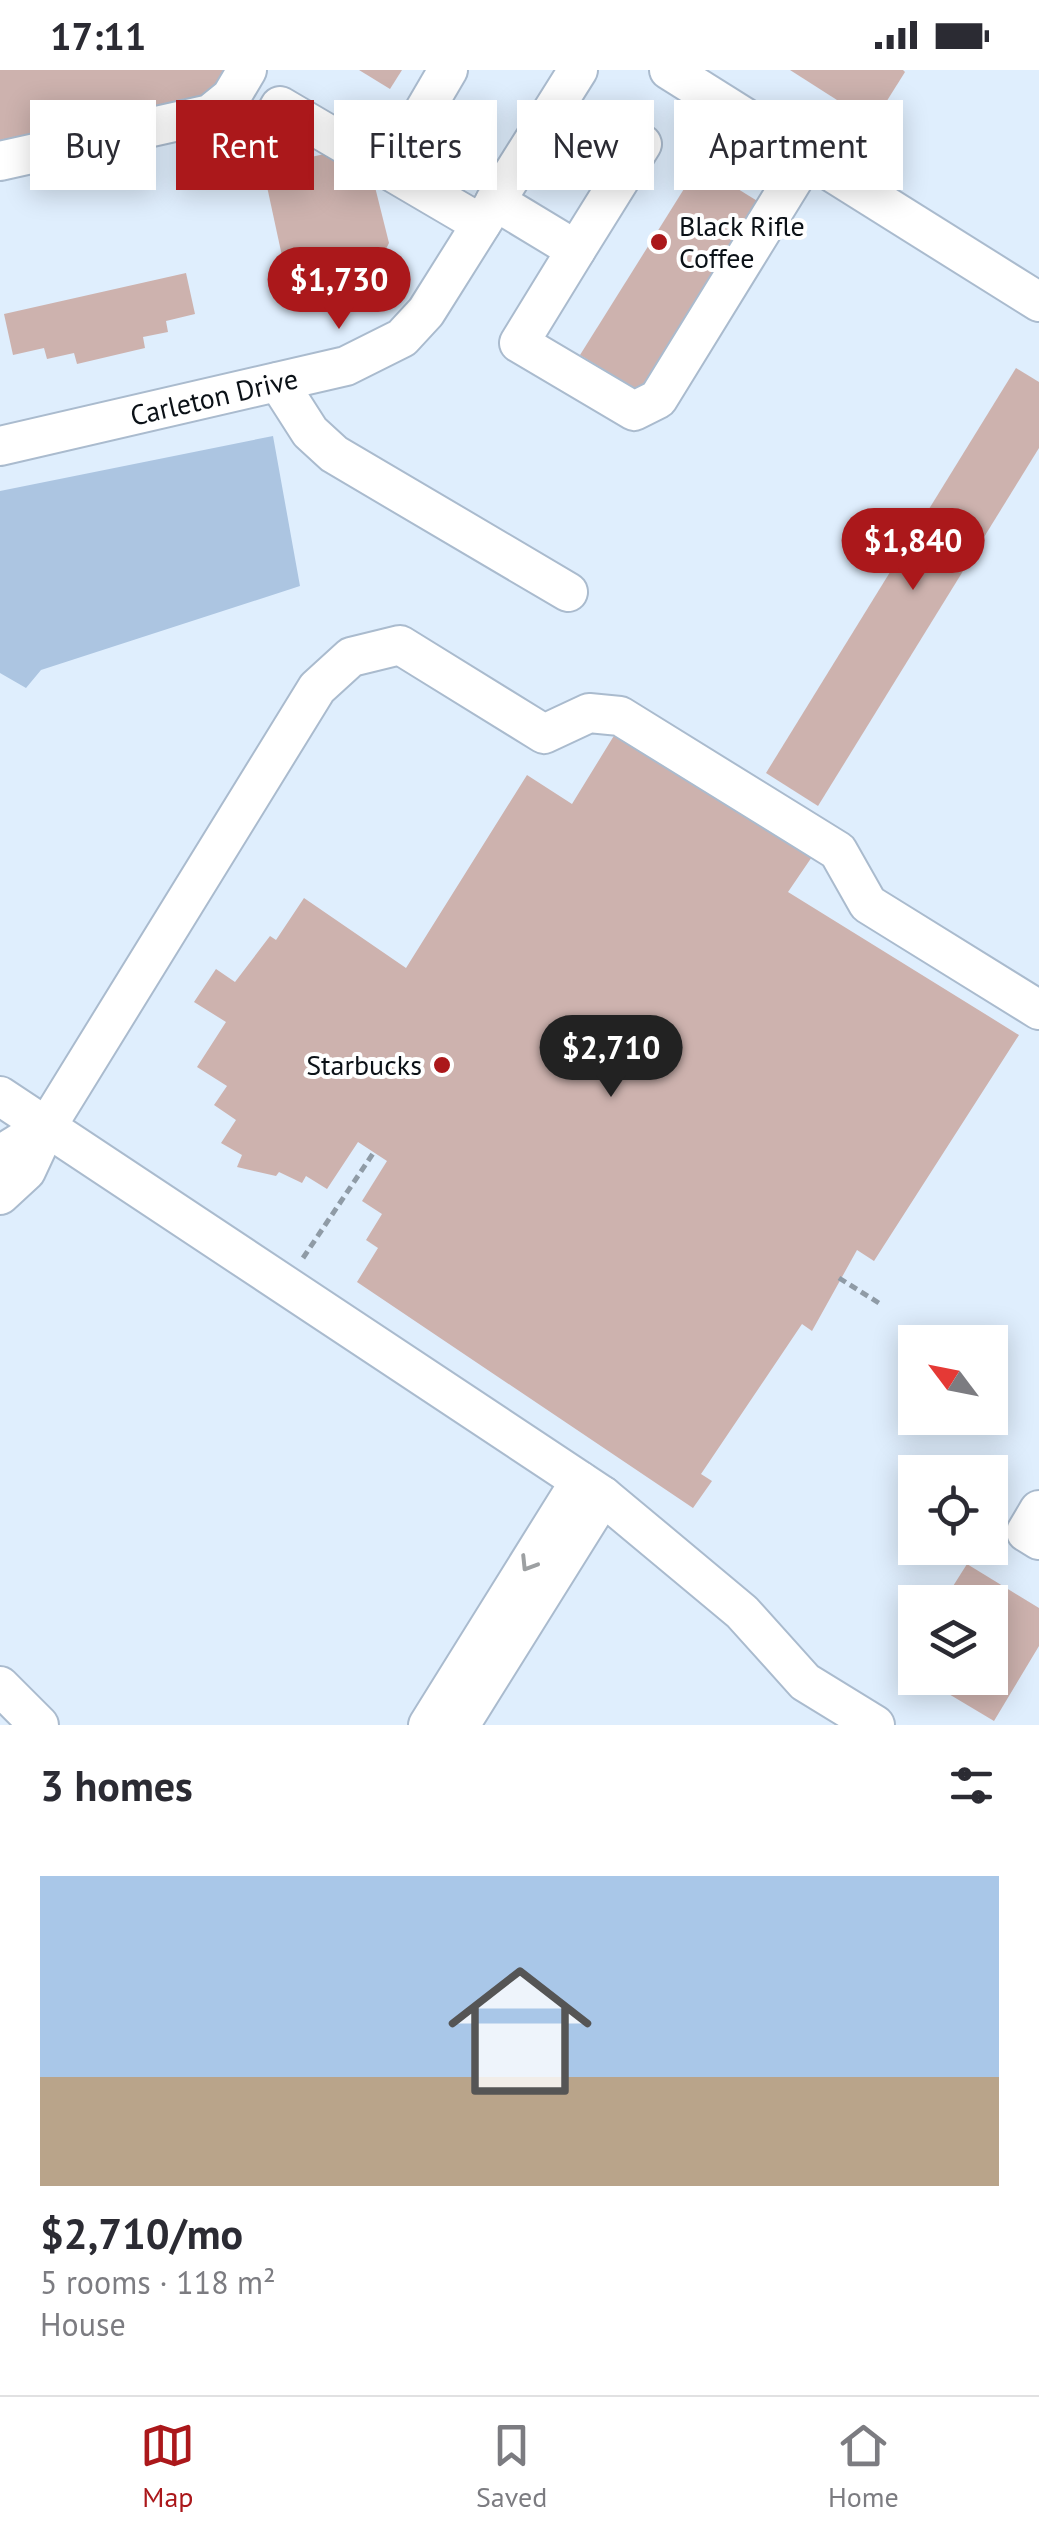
<!DOCTYPE html>
<html lang="en">
<head>
<meta charset="utf-8">
<style>
	:root { --surface:#fff; --page:#f2f2f3; --text:#2b2b33; --muted:#7c7c81; --line:#e1e1e2; --accent:#ab181b }
	body { margin:0; font-family:"PT Sans",sans-serif; background:var(--page); color:var(--text); height:100vh; display:flex; flex-direction:column; font-size:38px; white-space:nowrap }
	* { box-sizing:border-box; margin:0 }
	p { font-size:32px; color:var(--muted) }
	.icon { flex:none; width:55px; height:55px; fill:none; stroke:currentColor; stroke-width:2; stroke-linecap:round; stroke-linejoin:round }
	.map { position:relative; height:1655px; overflow:hidden }
	.panel { display:flex; flex-direction:column; background:var(--surface); flex:1 }
	.panel>* { flex:none }
	.top-card { position:absolute; left:30px; top:30px; width:980px; height:90px; display:flex; gap:20px }
	.needle { width:65px; rotate:302deg }
	.controls { position:absolute; left:898px; top:1255px; display:grid; gap:20px }
	.controls a { display:grid; place-items:center; width:110px; height:110px; border-radius:0px; background:var(--surface); box-shadow:0 5px 25px #0003; font-size:50px }
	.price { position:absolute; translate:-50% -85px; padding:0 22px; border-radius:35px; background:var(--accent); color:#fff; font-size:32px; line-height:65px; filter:drop-shadow(0 2px 5px #0008) }
	.price::after { content:''; position:absolute; left:50%; top:60px; width:30px; height:22px; margin-left:-15px; background:inherit; clip-path:polygon(0 0,100% 0,50% 100%) }
	.price.selected { background:#222; color:#fff }
	ul { padding:0; list-style:none }
	li { display:grid; align-content:center; gap:20px; height:530px; padding:0 40px }
	li+li { border-top:2px solid var(--line) }
	li span { display:grid; place-items:center; height:310px; border-radius:0px; color:#555 }
	li>.icon { margin-inline-start:auto }
	span .icon { width:180px; height:180px; fill:#fffc; stroke-width:1 }
	li b { font-size:42px }
	h2 { display:flex; justify-content:space-between; align-items:center; height:120px; padding:0 40px; font-size:42px }
	.pill { padding:0 35px; border-radius:0px; background:var(--surface); box-shadow:0 5px 25px #0003; font-size:35px; line-height:90px }
	.pill.selected { background:var(--accent); color:#fff }
	.status { display:flex; justify-content:space-between; align-items:center; height:70px; padding:0 50px; background:var(--surface); direction:ltr }
	.status svg { height:28px; fill:currentColor }
	.tabs { display:flex; justify-content:space-around; align-items:center; height:140px; border-top:2px solid var(--line); background:var(--surface); font-size:28px; color:var(--muted) }
	.tabs a { display:grid; justify-items:center; gap:5px }
	.tabs .selected { color:var(--accent) }
	.map>svg:first-child { display:block }
	.green { fill:#acc5e1 }
	.building { fill:#cdb2ae }
	.lines { fill:none; stroke-linecap:round; stroke-linejoin:round }
	.minor-casing { stroke:#aabbce; stroke-width:42 }
	.path { stroke:#8f9ba6; stroke-width:5; stroke-dasharray:8 5; stroke-linecap:butt }
	.minor { stroke:#fff; stroke-width:38 }
	.oneway { stroke:#9da0a2 }
	.poi-dot { fill:#ab181b; stroke:#fff; stroke-width:4 }
	.labels { text-anchor:middle; stroke-width:8; stroke-linejoin:round; paint-order:stroke }
	.poi-label { font-size:28px; fill:#0b1117; stroke:#fff; text-anchor:start }
	.street-label { font-size:28px; fill:#0b1117; stroke:#fff }
</style>
</head>
<body>
<div class="status"><b>17:11</b><svg viewBox="0 0 49 12"><path d="M0 12V9h3v3zM5 12V6h3v6zM10 12V3h3v9zM15 12V0h3v12zM26 1h20v11H26zM47 4h2v5h-2z"/></svg></div>
<div class="map">
<svg width="1039" height="1655" viewBox="0 0 1039 1655">
	<rect width="100%" height="100%" fill="#dfeefd"/>
	<polygon class="green" points="273,366 300,516 41,600 26,618 0,603 0,421"/>
	<g class="building">
		<polygon points="0,0 234,0 215,32 0,81"/>
		<polygon points="359,0 402,0 390,19"/>
		<polygon points="790,0 903,0 905,2 873,53"/>
		<polygon points="333,82 373,109 389,173 365,221 293,237 263,98"/>
		<polygon points="699,95 759,132 640,322 580,285"/>
		<polygon points="186,203 195,244 166,251 168,262 143,267 145,278 77,294 74,283 47,289 44,278 13,285 4,244"/>
		<polygon points="1016,298 1039,312 1039,378 818,736 766,703"/>
		<polygon points="623,651 818,778 788,822 1019,965 874,1191 857,1180 812,1261 802,1254 701,1404 712,1411 693,1438 357,1212 378,1178 366,1170 382,1144 362,1131 387,1091 358,1072 327,1119 306,1106 302,1113 279,1102 276,1106 237,1097 242,1085 221,1073 236,1050 214,1035 227,1016 197,997 226,952 194,932 216,899 235,912 270,866 276,870 304,828 406,898 527,705 572,734"/>
		<polygon points="967,1494 1039,1538 1039,1576 994,1651 922,1608 990,1608 990,1532 943,1532"/>
	</g>
	<g class="lines">
		<defs>
			<g id="minor">
				<polyline points="669,0 1039,232"/>
				<polyline points="414,58 448,0"/>
				<polyline points="265,62 280,36 481,154"/>
				<polyline points="0,91 210,44 231,27 247,0"/>
				<polyline points="495,131 576,180 519,273 634,341 658,329 807,87"/>
				<polyline points="576,180 642,74"/>
				<polyline points="278,312 310,362 334,384 568,522"/>
				<polyline points="0,376 346,296 402,268 426,242 578,0"/>
				<polyline points="0,1026 603,1426 742,1542 805,1612 875,1655"/>
				<polyline points="0,1085 47,1056"/>
				<polyline points="0,1125 26,1101 47,1056 317,618 351,587 400,575 544,664 589,643 620,646 838,781 868,834 1039,940"/>
				<polyline points="1039,1440 1026,1462 1039,1470"/>
				<polyline points="0,1616 39,1655"/>
				<polyline points="428,1655 580,1411"/>
				<polyline points="460,1655 603,1426"/>
			</g>
		</defs>
		<use href="#minor" class="minor-casing"/>
		<g class="path">
			<polyline points="303,1188 374,1082"/>
			<polyline points="839,1208 882,1235"/>
		</g>
		<use href="#minor" class="minor"/>
	</g>
	<defs><path id="oneway-chevron" d="M-2-3.5L2.5 0L-2 3.5" fill="none" stroke-width="1.6" stroke-linecap="round" stroke-linejoin="round" transform="scale(2.5)"/></defs>
	<use class="oneway" href="#oneway-chevron" transform="translate(528 1494) rotate(122)"/>
	<g class="poi-dot">
		<circle cx="659" cy="172" r="10"/>
		<circle cx="442" cy="995" r="10"/>
	</g>
	<g class="labels">
		<g class="poi-label">
			<text x="679" y="166">Black Rifle<tspan x="679" dy="32">Coffee</tspan></text>
			<text x="422" y="1005" text-anchor="end">Starbucks</text>
		</g>
		<g class="street-label">
			<text transform="translate(214 327) rotate(-13)" y="10">Carleton Drive</text>
		</g>
	</g>
</svg>
<div class="controls">
<a><svg class="needle" viewBox="-14 -14 28 28"><path d="M0-13l5 13h-10z" fill="#e53935"/><path d="M0 13l5-13h-10z" fill="#7c7c81"/></svg></a>
<a><svg class="icon" aria-label="locate" viewBox="0 0 24 24"><circle cx="12" cy="12" r="6"/><path d="M12 2v4M12 18v4M2 12h4M18 12h4"/></svg></a>
<a><svg class="icon" aria-label="layers" viewBox="0 0 24 24"><path d="M12 4l9 5-9 5-9-5zM3 14l9 5 9-5"/></svg></a>
</div>
<b class="price" style="left:339px;top:262px">$1,730</b>
<b class="price" style="left:913px;top:523px">$1,840</b>
<b class="price selected" style="left:611px;top:1030px">$2,710</b>
<div class="top-card">
<a class="pill">Buy</a>
<a class="pill selected">Rent</a>
<a class="pill">Filters</a>
<a class="pill">New</a>
<a class="pill">Apartment</a>
</div>
</div>
<section class="panel">
<h2>3 homes<svg class="icon" aria-label="filters" viewBox="0 0 24 24"><path d="M4 7h16M4 17h16"/><circle cx="9" cy="7" r="2"/><circle cx="15" cy="17" r="2"/></svg></h2>
<ul>
<li><span style="background:linear-gradient(#a9c7e8 65%,#b9a48a 0)"><svg class="icon" aria-label="home" viewBox="0 0 24 24"><path d="M3 11l9-7 9 7M6 9v11h12V9"/></svg></span><div><b>$2,710/mo</b><p>5 rooms · 118 m²</p><p>House</p></div></li>
</ul>
</section>
<nav class="tabs">
<a class="selected"><svg class="icon" aria-label="map" viewBox="0 0 24 24"><path d="M3 6l6-2 6 2 6-2v14l-6 2-6-2-6 2zM9 4v14M15 6v14"/></svg>Map</a>
<a><svg class="icon" aria-label="saved" viewBox="0 0 24 24"><path d="M7 4h10v16l-5-4-5 4z"/></svg>Saved</a>
<a><svg class="icon" aria-label="home" viewBox="0 0 24 24"><path d="M3 11l9-7 9 7M6 9v11h12V9"/></svg>Home</a>
</nav>
</body>
</html>
